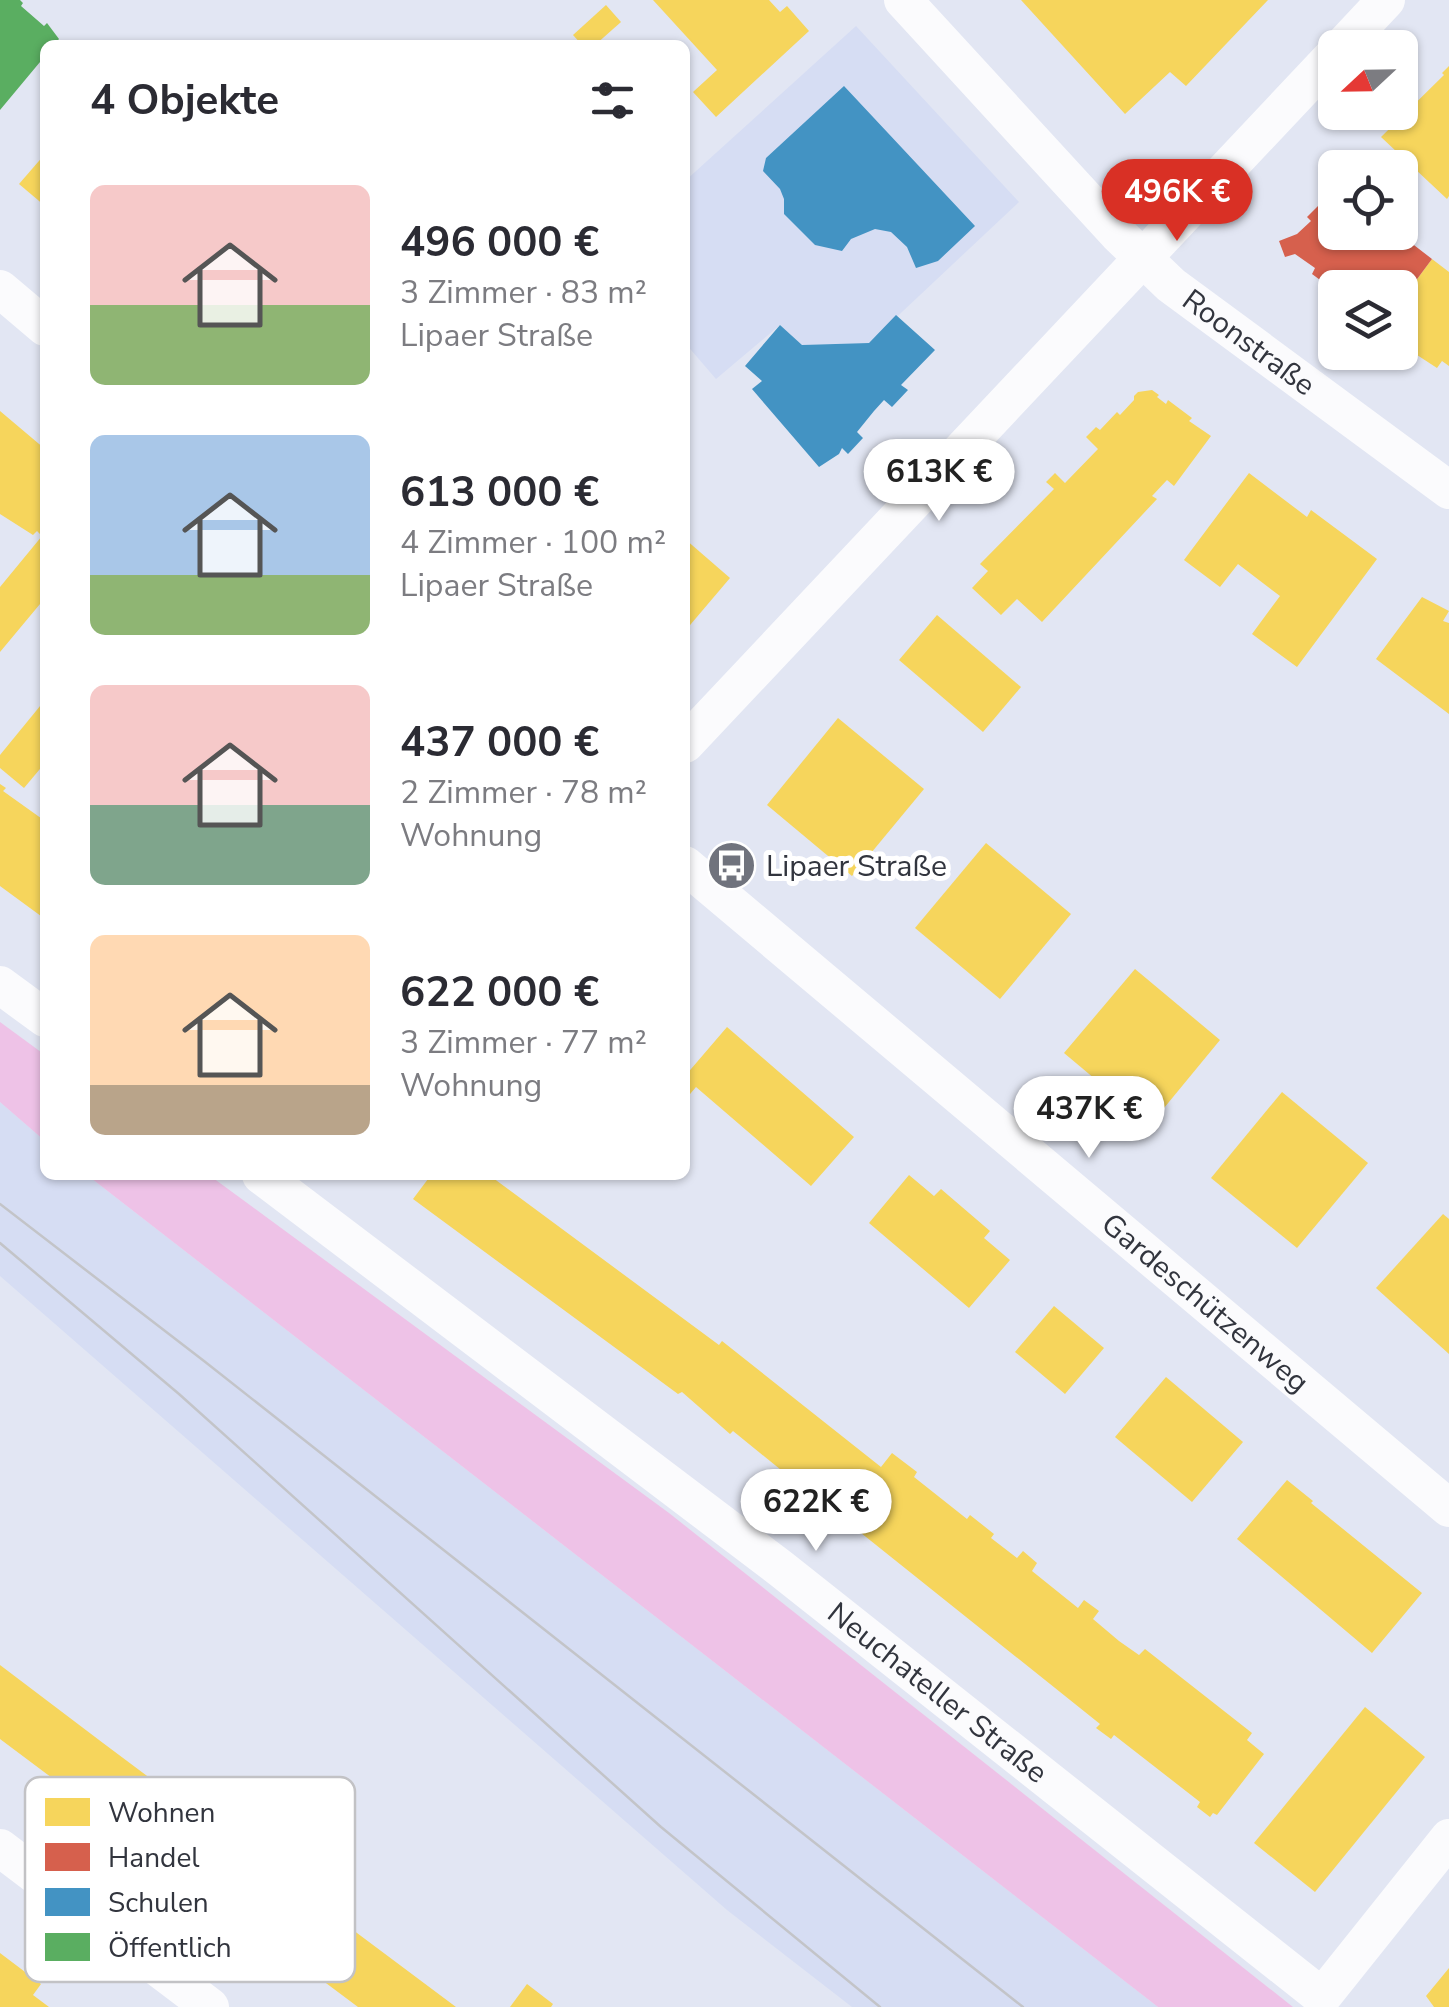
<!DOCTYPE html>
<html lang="de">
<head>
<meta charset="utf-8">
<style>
	:root { --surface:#fff; --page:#f2f2f3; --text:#2b2b33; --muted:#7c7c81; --accent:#d93025 }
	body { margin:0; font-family:"Nunito Sans",sans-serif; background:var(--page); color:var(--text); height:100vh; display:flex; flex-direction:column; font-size:38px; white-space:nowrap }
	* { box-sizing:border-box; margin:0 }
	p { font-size:32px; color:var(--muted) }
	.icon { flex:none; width:55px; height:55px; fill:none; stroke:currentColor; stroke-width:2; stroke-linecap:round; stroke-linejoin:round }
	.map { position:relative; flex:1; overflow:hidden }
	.details { position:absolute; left:40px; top:40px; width:650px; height:1140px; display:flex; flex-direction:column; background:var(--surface); border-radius:15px; box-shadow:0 2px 8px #0004 }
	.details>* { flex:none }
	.needle { width:65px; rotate:248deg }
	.controls { position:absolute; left:1318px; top:30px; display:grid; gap:20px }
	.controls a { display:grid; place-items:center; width:100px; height:100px; border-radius:15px; background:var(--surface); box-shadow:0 2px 8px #0004; font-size:50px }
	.price { position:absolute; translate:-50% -85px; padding:0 22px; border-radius:35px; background:#fff; color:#222; font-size:32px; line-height:65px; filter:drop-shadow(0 2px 5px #0008) }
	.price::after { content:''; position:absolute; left:50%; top:60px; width:30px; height:22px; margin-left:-15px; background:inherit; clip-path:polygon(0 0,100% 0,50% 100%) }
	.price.on { background:var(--accent); color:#fff }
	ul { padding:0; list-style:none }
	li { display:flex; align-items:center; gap:30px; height:250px; padding:0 50px }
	li span { display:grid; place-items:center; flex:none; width:280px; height:200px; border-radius:15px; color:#555 }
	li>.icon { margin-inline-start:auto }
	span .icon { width:120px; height:120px; fill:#fffc; stroke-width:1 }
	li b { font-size:42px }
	h2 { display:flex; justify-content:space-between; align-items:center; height:120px; padding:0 50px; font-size:42px }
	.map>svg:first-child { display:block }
	.built { fill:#d6ddf3 }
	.green { fill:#eec2e7 }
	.homes { fill:#f6d55c }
	.shops { fill:#d6604d }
	.schools { fill:#4393c3 }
	.public { fill:#5aae61 }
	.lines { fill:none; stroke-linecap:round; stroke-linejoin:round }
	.minor { stroke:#fbfbfd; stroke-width:38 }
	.tram { stroke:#c3c4c8; stroke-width:2.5 }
	.labels { text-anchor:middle; stroke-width:10; stroke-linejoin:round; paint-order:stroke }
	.street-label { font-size:30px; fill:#32353e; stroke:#fff }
	.poi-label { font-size:30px; fill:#32353e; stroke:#fff; text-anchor:start }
	.key { fill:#fff; stroke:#c2c2c5; stroke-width:2.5 }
	.key-label { font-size:28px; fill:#32353e }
</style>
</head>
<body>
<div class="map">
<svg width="1449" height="2007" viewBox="0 0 1449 2007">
	<rect width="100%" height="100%" fill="#e2e6f3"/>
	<g class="built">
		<polygon points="856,26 1019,202 869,343 802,345 780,325 716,379 685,343 685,181"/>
		<polygon points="0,1102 45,1141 45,1175 87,1175 1158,2007 852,2007 727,1910 0,1276"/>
	</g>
	<g class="green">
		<polygon points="0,1022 45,1055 45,1141 0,1102"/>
		<polygon points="87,1175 209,1175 669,1513 1293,2007 1158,2007"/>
	</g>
	<g class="homes">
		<polygon points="653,0 769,0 780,12 787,6 809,31 716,117 693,92 717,70"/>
		<polygon points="1021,0 1268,0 1186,86 1170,72 1125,114"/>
		<polygon points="606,5 621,22 595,45 582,45 573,35"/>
		<polygon points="1449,66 1449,196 1447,199 1381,137 1444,75 1442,73"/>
		<polygon points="45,154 45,206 19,184"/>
		<polygon points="1432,259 1449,272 1449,366 1442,361 1437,368 1414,353 1416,350 1400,338 1400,302"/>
		<polygon points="1152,390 1159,395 1157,397 1166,404 1168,400 1192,418 1189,421 1211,436 1174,486 1167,480 1152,496 1157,499 1042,622 1017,599 1001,615 972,588 988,571 980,564 1054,489 1046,482 1055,473 1065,483 1098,449 1086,437 1096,427 1100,430 1117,412 1120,415 1134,400 1134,396 1138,392"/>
		<polygon points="0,411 45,449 45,598 0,652 0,587 42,536 37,531 33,535 0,514"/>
		<polygon points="1249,473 1307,517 1311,510 1377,559 1297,667 1252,634 1280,596 1238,564 1220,587 1184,560"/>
		<polygon points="685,539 730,578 685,631"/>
		<polygon points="1422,597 1449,611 1443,621 1449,623 1449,714 1376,659"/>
		<polygon points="937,615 1021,687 983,732 899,660"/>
		<polygon points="45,700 45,763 24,788 0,768 0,755"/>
		<polygon points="838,718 924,789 852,876 767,805"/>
		<polygon points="0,784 6,788 3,791 45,821 45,919 0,886"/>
		<polygon points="986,843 1071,914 1000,999 915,928"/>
		<polygon points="1135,969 1220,1040 1150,1125 1064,1053"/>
		<polygon points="727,1027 854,1137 811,1186 696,1087 685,1100 685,1076"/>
		<polygon points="1282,1092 1368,1163 1297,1248 1211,1178"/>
		<polygon points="431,1175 489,1175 719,1345 722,1341 881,1467 892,1453 917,1472 914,1477 967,1519 970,1515 994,1534 991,1538 1017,1558 1023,1551 1037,1563 1032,1571 1078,1608 1084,1600 1099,1611 1093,1619 1119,1641 1139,1655 1145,1649 1252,1733 1247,1740 1264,1754 1217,1815 1213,1813 1210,1817 1197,1807 1200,1802 1114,1735 1111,1739 1096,1728 1100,1724 801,1485 799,1488 784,1476 786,1474 733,1431 730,1434 682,1392 678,1394 413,1199"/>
		<polygon points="909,1175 934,1196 941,1189 990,1231 984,1238 1010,1260 969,1308 869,1223"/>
		<polygon points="1443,1214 1449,1219 1449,1354 1376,1288"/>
		<polygon points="1054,1306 1104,1348 1065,1394 1015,1352"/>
		<polygon points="1166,1377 1243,1442 1192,1502 1115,1437"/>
		<polygon points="1287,1480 1313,1501 1311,1503 1422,1593 1372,1653 1237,1539"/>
		<polygon points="0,1665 103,1743 456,2007 358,2007 159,1858 0,1739"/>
		<polygon points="1365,1707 1425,1757 1315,1892 1254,1843"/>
		<polygon points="0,1953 41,1984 33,1995 49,2007 0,2007"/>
		<polygon points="1449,1968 1449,2007 1434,2007 1426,1996"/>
		<polygon points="527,1984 553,2004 551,2007 510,2007"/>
	</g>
	<polygon class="shops" points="1335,194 1335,232 1397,232 1432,259 1400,302 1400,288 1339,285 1335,291 1312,274 1315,268 1295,254 1285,257 1279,241 1297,234 1311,221 1307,217 1323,201 1326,204"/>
	<g class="schools">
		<polygon points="844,86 975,226 938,261 916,268 907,247 891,232 875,229 851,239 842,251 815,245 784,214 784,199 780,189 763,171 766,158"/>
		<polygon points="896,315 935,350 901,385 908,390 892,407 884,400 874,411 857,432 863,438 848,454 842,448 839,454 819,467 752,389 762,381 745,366 780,325 802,345 869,343"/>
	</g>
	<polygon class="public" points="0,0 20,0 23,3 21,6 44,26 47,23 59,39 54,45 45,45 45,56 0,110"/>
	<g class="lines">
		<g class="minor">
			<path id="s1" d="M 903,0 L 1118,234 L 1171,285 L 1449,490"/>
			<polyline points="1341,48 1386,0"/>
			<polyline points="0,289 45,327"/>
			<polyline points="685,744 1335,54"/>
			<path id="s2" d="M 685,865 L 1449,1508"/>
			<polyline points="0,985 45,1018"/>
			<path id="s3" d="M 261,1175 L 780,1568 L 1322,1997 L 1449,1838"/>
			<polyline points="0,1848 210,2007"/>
		</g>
		<g class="tram">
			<polyline points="0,1204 204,1361 1023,2007"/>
			<polyline points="0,1243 179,1394 661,1827 880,2007"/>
		</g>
	</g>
	<defs>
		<symbol id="bus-disc" viewBox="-11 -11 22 22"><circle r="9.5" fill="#70737d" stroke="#fff"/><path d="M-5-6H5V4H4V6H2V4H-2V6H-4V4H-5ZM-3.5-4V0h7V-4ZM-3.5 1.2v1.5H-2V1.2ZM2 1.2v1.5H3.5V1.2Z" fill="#fff"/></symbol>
	</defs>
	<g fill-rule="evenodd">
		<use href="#bus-disc" x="704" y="838" width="55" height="55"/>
	</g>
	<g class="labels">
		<g class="street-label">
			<text dy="10" stroke="none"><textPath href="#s1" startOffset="488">Roonstraße</textPath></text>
			<text dy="10" stroke="none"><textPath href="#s2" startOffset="680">Gardeschützenweg</textPath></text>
			<text dy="10" stroke="none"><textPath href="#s3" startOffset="852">Neuchateller Straße</textPath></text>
		</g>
		<g class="poi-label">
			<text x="766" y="876">Lipaer Straße</text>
		</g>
	</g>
	<rect x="25" y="1777" width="330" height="205" rx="15" class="key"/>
	<rect x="45" y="1798" width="45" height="28" fill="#f6d55c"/>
	<rect x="45" y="1843" width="45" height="28" fill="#d6604d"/>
	<rect x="45" y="1888" width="45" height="28" fill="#4393c3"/>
	<rect x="45" y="1933" width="45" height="28" fill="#5aae61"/>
	<g class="key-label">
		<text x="108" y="1822">Wohnen</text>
		<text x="108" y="1867">Handel</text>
		<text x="108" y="1912">Schulen</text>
		<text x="108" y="1957">Öffentlich</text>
	</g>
</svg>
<div class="controls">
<a><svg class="needle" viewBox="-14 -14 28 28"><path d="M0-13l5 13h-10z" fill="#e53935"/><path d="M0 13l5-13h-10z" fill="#7c7c81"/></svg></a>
<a><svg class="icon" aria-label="locate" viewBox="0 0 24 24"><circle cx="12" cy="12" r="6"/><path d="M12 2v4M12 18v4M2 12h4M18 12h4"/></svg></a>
<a><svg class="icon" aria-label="layers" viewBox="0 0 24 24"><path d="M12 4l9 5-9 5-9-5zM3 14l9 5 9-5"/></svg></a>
</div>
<b class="price on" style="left:1177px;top:244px">496K €</b>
<b class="price" style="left:939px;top:524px">613K €</b>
<b class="price" style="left:1089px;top:1161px">437K €</b>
<b class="price" style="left:816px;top:1554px">622K €</b>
<section class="details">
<h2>4 Objekte<svg class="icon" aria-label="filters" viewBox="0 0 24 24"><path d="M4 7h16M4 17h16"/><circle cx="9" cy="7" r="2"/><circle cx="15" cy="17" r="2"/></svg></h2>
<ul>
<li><span style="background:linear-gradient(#f6c9c9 60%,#8fb573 0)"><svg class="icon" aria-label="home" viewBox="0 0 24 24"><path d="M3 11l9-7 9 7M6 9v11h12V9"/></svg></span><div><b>496 000 €</b><p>3 Zimmer · 83 m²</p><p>Lipaer Straße</p></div></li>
<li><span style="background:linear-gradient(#a9c7e8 70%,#8fb573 0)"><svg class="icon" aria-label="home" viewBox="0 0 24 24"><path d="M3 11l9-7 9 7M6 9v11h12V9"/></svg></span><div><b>613 000 €</b><p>4 Zimmer · 100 m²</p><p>Lipaer Straße</p></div></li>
<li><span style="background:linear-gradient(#f6c9c9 60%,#7fa58c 0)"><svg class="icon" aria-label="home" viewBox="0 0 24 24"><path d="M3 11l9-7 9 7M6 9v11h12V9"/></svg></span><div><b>437 000 €</b><p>2 Zimmer · 78 m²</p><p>Wohnung</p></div></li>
<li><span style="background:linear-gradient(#ffd9b3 75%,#b9a48a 0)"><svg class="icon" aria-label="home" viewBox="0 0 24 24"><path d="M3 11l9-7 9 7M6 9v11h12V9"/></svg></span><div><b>622 000 €</b><p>3 Zimmer · 77 m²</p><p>Wohnung</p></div></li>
</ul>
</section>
</div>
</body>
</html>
